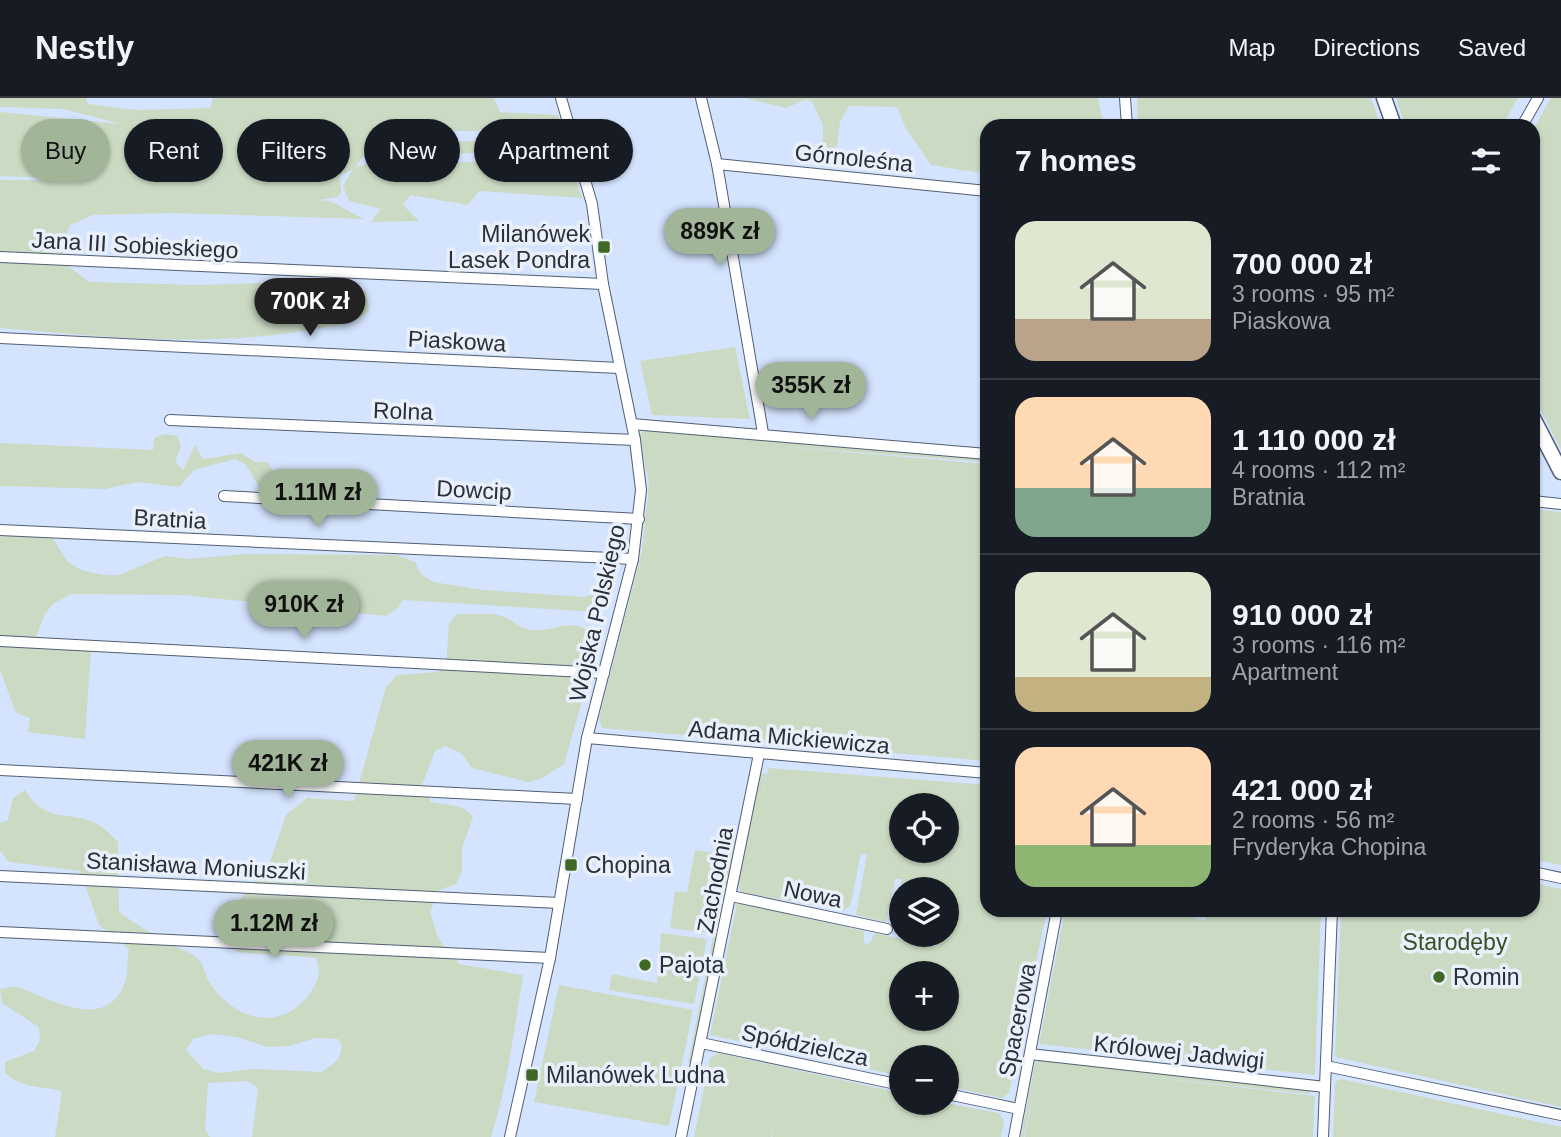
<!DOCTYPE html>
<html lang="en">
<head>
<meta charset="utf-8">
<style>
	:root { --surface:#171b24; --page:#242831; --text:#f1f3f6; --muted:#9ea1a6; --line:#363941; --accent:#a1b598 }
	body { margin:0; font-family:Helvetica,sans-serif; background:var(--page); color:var(--text); height:100vh; display:flex; flex-direction:column; font-size:26px; white-space:nowrap }
	* { box-sizing:border-box; margin:0 }
	p { font-size:23px; color:var(--muted) }
	.icon { flex:none; width:38px; height:38px; fill:none; stroke:currentColor; stroke-width:2; stroke-linecap:round; stroke-linejoin:round }
	.map { position:relative; flex:1; overflow:hidden }
	.drawer { position:absolute; left:980px; top:21px; width:560px; height:798px; display:flex; flex-direction:column; background:var(--surface); border-radius:21px; box-shadow:0 2px 5px #0004 }
	.drawer>* { flex:none }
	.hud { position:absolute; left:21px; top:21px; width:665px; height:63px; display:flex; gap:14px }
	.buttons { position:absolute; left:889px; top:695px; display:grid; gap:14px }
	.buttons a { display:grid; place-items:center; width:70px; height:70px; border-radius:50%; background:var(--surface); box-shadow:0 2px 5px #0004; font-size:35px }
	.price { position:absolute; translate:-50% -60px; padding:0 16px; border-radius:24px; background:var(--accent); color:#111; font-size:23px; line-height:46px; filter:drop-shadow(0 2px 4px #0008) }
	.price::after { content:''; position:absolute; left:50%; top:42px; width:21px; height:16px; margin-left:-10px; background:inherit; clip-path:polygon(0 0,100% 0,50% 100%) }
	.price.active { background:#222; color:#fff }
	ul { padding:0; list-style:none }
	li { display:flex; align-items:center; gap:21px; height:175px; padding:0 35px }
	li+li { border-top:2px solid var(--line) }
	li span { display:grid; place-items:center; flex:none; width:196px; height:140px; border-radius:21px; color:#555 }
	li>.icon { margin-inline-start:auto }
	span .icon { width:84px; height:84px; fill:#fffc; stroke-width:1 }
	li b { font-size:30px }
	h2 { display:flex; justify-content:space-between; align-items:center; height:84px; padding:0 35px; font-size:30px }
	.pill { padding:0 24px; border-radius:32px; background:var(--surface); box-shadow:0 2px 5px #0004; font-size:24px; line-height:63px }
	.pill.active { background:var(--accent); color:#111 }
	header { display:flex; align-items:center; gap:42px; box-sizing:border-box; height:98px; padding:0 35px; background:var(--surface); border-bottom:2px solid var(--line) }
	header strong { font-size:33px }
	nav { display:flex; gap:38px; margin-inline-start:auto; font-size:24px }
	.map>svg:first-child { display:block }
	.green { fill:#cadac3; fill-rule:evenodd }
	.lines { fill:none; stroke-linecap:round; stroke-linejoin:round }
	.street-casing { stroke:#515e74; stroke-width:12 }
	.secondary-casing { stroke:#515e74; stroke-width:17 }
	.street { stroke:#fff; stroke-width:10 }
	.secondary { stroke:#fff; stroke-width:14 }
	.poi-dot { fill:#3f6925; stroke:#eaf0fb; stroke-width:2.5 }
	.labels { text-anchor:middle; stroke-width:7; stroke-linejoin:round; paint-order:stroke }
	.street-label { font-size:23px; fill:#2a303a; stroke:#eaf0fb }
	.poi-label { font-size:23px; fill:#2a303a; stroke:#eaf0fb; text-anchor:start }
	.park-label { font-size:23px; fill:#335121; stroke:#eaf0fb }
</style>
</head>
<body>
<header>
<strong>Nestly</strong>
<nav><a>Map</a><a>Directions</a><a>Saved</a></nav>
</header>
<div class="map">
<svg width="1561" height="1039" viewBox="0 0 1561 1039">
	<rect width="100%" height="100%" fill="#d4e4fe"/>
	<g class="green">
		<path d="M 0,0 L 86,0 L 88,6 L 137,12 L 210,10 L 213,0 L 494,0 L 500,14 L 558,17 L 562,35 L 421,32 L 375,41 L 365,51 L 415,44 L 537,42 C 496,59 410,58 364,57 L 355,69 L 370,65 L 470,64 L 567,54 L 582,100 L 479,93 L 468,107 L 410,97 L 403,107 L 419,123 L 371,124 L 381,111 L 349,103 L 343,88 L 353,71 L 340,78 L 341,95 L 337,99 L 319,102 L 330,103 L 364,121 L 173,115 L 93,117 L 70,127 L 61,148 L 68,168 L 89,184 L 199,187 L 266,185 L 276,207 C 303,198 317,215 341,210 C 349,199 351,191 366,193 L 369,212 C 356,227 334,227 315,231 C 210,250 105,239 0,230 L 0,82 L 96,82 L 0,78 L 0,14 L 121,26 L 64,11 L 0,9 Z"/>
		<polygon points="744,0 1098,0 1104,28 987,28 987,76 931,67 905,29 897,9 849,8 840,24 837,48 829,54 823,49 823,27 812,4 807,1 786,10"/>
		<polygon points="1137,0 1371,0 1381,28 1138,28"/>
		<polygon points="1396,0 1518,0 1502,28 1405,28"/>
		<polygon points="1551,0 1561,0 1561,352 1533,297 1533,32"/>
		<polygon points="735,249 750,321 652,317 640,263"/>
		<polygon points="646,332 987,361 987,364 764,347 987,366 987,663 602,630 599,620 642,453 649,386 639,336"/>
		<polygon points="165,336 177,338 181,348 175,364 183,372 195,347 203,361 241,355 255,364 267,364 276,378 275,385 261,391 245,366 235,361 194,372 179,389 137,384 105,391 0,388 0,345 153,352 154,340"/>
		<polygon points="1533,411 1561,414 1561,767 1533,761"/>
		<polygon points="6,433 52,439 67,463 81,472 103,477 119,477 165,458 189,461 245,456 396,457 415,464 421,476 433,484 483,492 585,499 596,495 600,488 606,486 611,490 606,510 597,514 403,502 398,510 386,518 182,497 71,496 53,506 45,516 32,549 91,551 85,641 28,634 30,620 16,615 0,572 0,439"/>
		<path d="M 457,516 C 470,517 489,514 501,518 C 512,521 520,531 532,532 C 560,534 568,517 595,537 L 581,607 L 564,666 L 541,681 L 528,684 L 472,670 L 461,655 L 445,648 L 435,653 L 422,687 L 431,704 C 448,708 462,705 473,719 L 462,750 L 462,773 L 456,786 L 439,792 L 430,814 L 438,840 L 459,866 L 523,877 C 514,932 508,986 491,1039 L 252,1039 L 258,990 L 247,983 L 208,985 L 205,1032 L 210,1039 L 55,1039 L 62,993 C 40,988 21,990 5,975 L 5,964 L 34,953 L 40,942 L 39,929 L 2,905 L 0,891 C 7,890 15,887 21,890 C 54,903 107,934 125,884 C 128,874 127,861 129,851 L 99,827 L 80,773 L 9,764 L 0,753 L 0,725 L 8,722 L 13,700 L 25,692 C 47,728 70,711 97,726 C 104,729 112,738 118,744 L 119,814 C 136,826 152,836 170,846 C 178,850 191,854 198,861 C 204,866 205,878 210,885 C 231,919 277,936 307,899 C 317,887 322,875 316,860 L 237,854 L 228,825 L 231,813 L 270,764 L 286,717 L 307,700 L 354,703 L 386,589 L 397,577 L 436,574 L 446,569 L 449,525 ZM 212,936 L 237,939 L 267,949 L 289,948 L 316,940 L 338,941 L 342,949 L 338,962 L 322,974 L 252,971 L 218,975 L 203,971 L 186,952 L 193,941 Z"/>
		<path d="M 768,670 L 987,687 L 987,812 L 1047,812 L 1009,995 L 1002,1000 L 947,988 L 947,959 L 901,959 L 901,978 L 710,937 L 737,805 L 864,833 L 864,845 L 869,846 L 875,835 L 937,849 L 938,840 L 923,837 L 947,836 L 947,791 L 901,791 L 901,832 L 892,830 L 902,781 L 895,781 L 886,824 L 856,817 L 867,756 L 861,756 L 850,808 L 843,813 L 741,794 L 738,788 L 759,675 L 766,676 L 762,700 ZM 901,707 L 947,707 L 947,752 L 901,752 ZM 901,875 L 947,875 L 947,920 L 901,920 Z"/>
		<polygon points="733,740 737,741 692,965 688,965"/>
		<polygon points="695,752 724,757 708,835 670,830 675,793 687,795"/>
		<polygon points="1533,785 1561,791 1561,1009 1335,959 1341,812 1533,812"/>
		<polygon points="1065,812 1197,812 1196,821 1205,822 1206,812 1321,812 1315,977 1039,946"/>
		<polygon points="661,835 707,841 694,906 609,892 612,876 657,885"/>
		<polygon points="559,887 693,912 669,1028 534,1004"/>
		<polygon points="718,955 901,995 901,1004 946,1005 999,1015 1004,1023 1001,1039 772,1039 774,1030 771,1039 694,1039 710,961"/>
		<polygon points="1040,962 1310,992 1309,996 1104,974 1315,998 1313,1039 1025,1039 1034,992 1024,1039 1021,1039 1035,965"/>
		<polygon points="1341,981 1561,1029 1561,1039 1333,1039 1335,984"/>
	</g>
	<g class="lines">
		<defs>
			<g id="street">
				<polyline points="701,0 717,66 763,335"/>
				<polyline points="1125,0 1127,28"/>
				<polyline points="1522,28 1538,0"/>
				<polyline points="717,66 987,93"/>
				<polyline points="0,159 603,186"/>
				<polyline points="0,240 619,270"/>
				<polyline points="170,322 635,342"/>
				<polyline points="632,326 987,356"/>
				<polyline points="224,398 639,421"/>
				<polyline points="1533,403 1561,406"/>
				<polyline points="0,432 633,461"/>
				<polyline points="0,543 604,575"/>
				<polyline points="587,640 987,675"/>
				<polyline points="0,672 577,701"/>
				<polyline points="1533,774 1561,780"/>
				<polyline points="0,778 559,805"/>
				<polyline points="731,798 887,831"/>
				<polyline points="0,834 550,860"/>
				<polyline points="701,945 901,987"/>
				<polyline points="1030,956 1325,989"/>
				<polyline points="1326,968 1561,1017"/>
				<polyline points="947,996 1019,1011"/>
				<polyline points="510,1039 550,860 587,640 633,461 641,392 635,342 603,186 592,106 561,0"/>
				<polyline points="681,1039 759,656"/>
				<polyline points="1014,1039 1057,812"/>
				<polyline points="1323,1039 1332,812"/>
			</g>
			<g id="secondary">
				<polyline points="1384,0 1394,28"/>
				<polyline points="1533,320 1561,374"/>
			</g>
		</defs>
		<use href="#street" class="street-casing"/>
		<use href="#secondary" class="secondary-casing"/>
		<use href="#street" class="street"/>
		<use href="#secondary" class="secondary"/>
	</g>
	<g class="poi-dot">
		<rect x="597" y="142" width="14" height="14" rx="3.5"/>
		<rect x="564" y="760" width="14" height="14" rx="3.5"/>
		<circle cx="645" cy="867" r="7"/>
		<circle cx="1439" cy="879" r="7"/>
		<rect x="525" y="970" width="14" height="14" rx="3.5"/>
	</g>
	<g class="labels">
		<g class="street-label">
			<text transform="translate(854 60) rotate(6)" y="8">Górnoleśna</text>
			<text transform="translate(135 147) rotate(3)" y="8">Jana III Sobieskiego</text>
			<text transform="translate(457 243) rotate(3)" y="8">Piaskowa</text>
			<text transform="translate(403 313) rotate(2)" y="8">Rolna</text>
			<text transform="translate(474 392) rotate(3)" y="8">Dowcip</text>
			<text transform="translate(170 421) rotate(3)" y="8">Bratnia</text>
			<text transform="translate(597 515) rotate(-77)" y="8">Wojska Polskiego</text>
			<text transform="translate(789 639) rotate(5)" y="8">Adama Mickiewicza</text>
			<text transform="translate(196 768) rotate(3)" y="8">Stanisława Moniuszki</text>
			<text transform="translate(715 782) rotate(-79)" y="8">Zachodnia</text>
			<text transform="translate(813 796) rotate(12)" y="8">Nowa</text>
			<text transform="translate(1017 922) rotate(-79)" y="8">Spacerowa</text>
			<text transform="translate(805 947) rotate(12)" y="8">Spółdzielcza</text>
			<text transform="translate(1179 954) rotate(6)" y="8">Królowej Jadwigi</text>
		</g>
		<g class="poi-label">
			<text x="590" y="144" text-anchor="end">Milanówek<tspan x="590" dy="26">Lasek Pondra</tspan></text>
			<text x="585" y="775">Chopina</text>
			<text x="659" y="875">Pajota</text>
			<text x="1453" y="887">Romin</text>
			<text x="546" y="985">Milanówek Ludna</text>
		</g>
		<g class="park-label">
			<text x="1455" y="852">Starodęby</text>
		</g>
	</g>
</svg>
<div class="buttons">
<a><svg class="icon" aria-label="locate" viewBox="0 0 24 24"><circle cx="12" cy="12" r="6"/><path d="M12 2v4M12 18v4M2 12h4M18 12h4"/></svg></a>
<a><svg class="icon" aria-label="layers" viewBox="0 0 24 24"><path d="M12 4l9 5-9 5-9-5zM3 14l9 5 9-5"/></svg></a>
<a>+</a>
<a>−</a>
</div>
<b class="price" style="left:720px;top:170px">889K zł</b>
<b class="price active" style="left:310px;top:240px">700K zł</b>
<b class="price" style="left:811px;top:324px">355K zł</b>
<b class="price" style="left:318px;top:431px">1.11M zł</b>
<b class="price" style="left:304px;top:543px">910K zł</b>
<b class="price" style="left:288px;top:702px">421K zł</b>
<b class="price" style="left:274px;top:862px">1.12M zł</b>
<div class="hud">
<a class="pill active">Buy</a>
<a class="pill">Rent</a>
<a class="pill">Filters</a>
<a class="pill">New</a>
<a class="pill">Apartment</a>
</div>
<section class="drawer">
<h2>7 homes<svg class="icon" aria-label="filters" viewBox="0 0 24 24"><path d="M4 7h16M4 17h16"/><circle cx="9" cy="7" r="2"/><circle cx="15" cy="17" r="2"/></svg></h2>
<ul>
<li><span style="background:linear-gradient(#dfe7d0 70%,#b9a48a 0)"><svg class="icon" aria-label="home" viewBox="0 0 24 24"><path d="M3 11l9-7 9 7M6 9v11h12V9"/></svg></span><div><b>700 000 zł</b><p>3 rooms · 95 m²</p><p>Piaskowa</p></div></li>
<li><span style="background:linear-gradient(#ffd9b3 65%,#7fa58c 0)"><svg class="icon" aria-label="home" viewBox="0 0 24 24"><path d="M3 11l9-7 9 7M6 9v11h12V9"/></svg></span><div><b>1 110 000 zł</b><p>4 rooms · 112 m²</p><p>Bratnia</p></div></li>
<li><span style="background:linear-gradient(#dfe7d0 75%,#c2b280 0)"><svg class="icon" aria-label="home" viewBox="0 0 24 24"><path d="M3 11l9-7 9 7M6 9v11h12V9"/></svg></span><div><b>910 000 zł</b><p>3 rooms · 116 m²</p><p>Apartment</p></div></li>
<li><span style="background:linear-gradient(#ffd9b3 70%,#8fb573 0)"><svg class="icon" aria-label="home" viewBox="0 0 24 24"><path d="M3 11l9-7 9 7M6 9v11h12V9"/></svg></span><div><b>421 000 zł</b><p>2 rooms · 56 m²</p><p>Fryderyka Chopina</p></div></li>
</ul>
</section>
</div>
</body>
</html>
